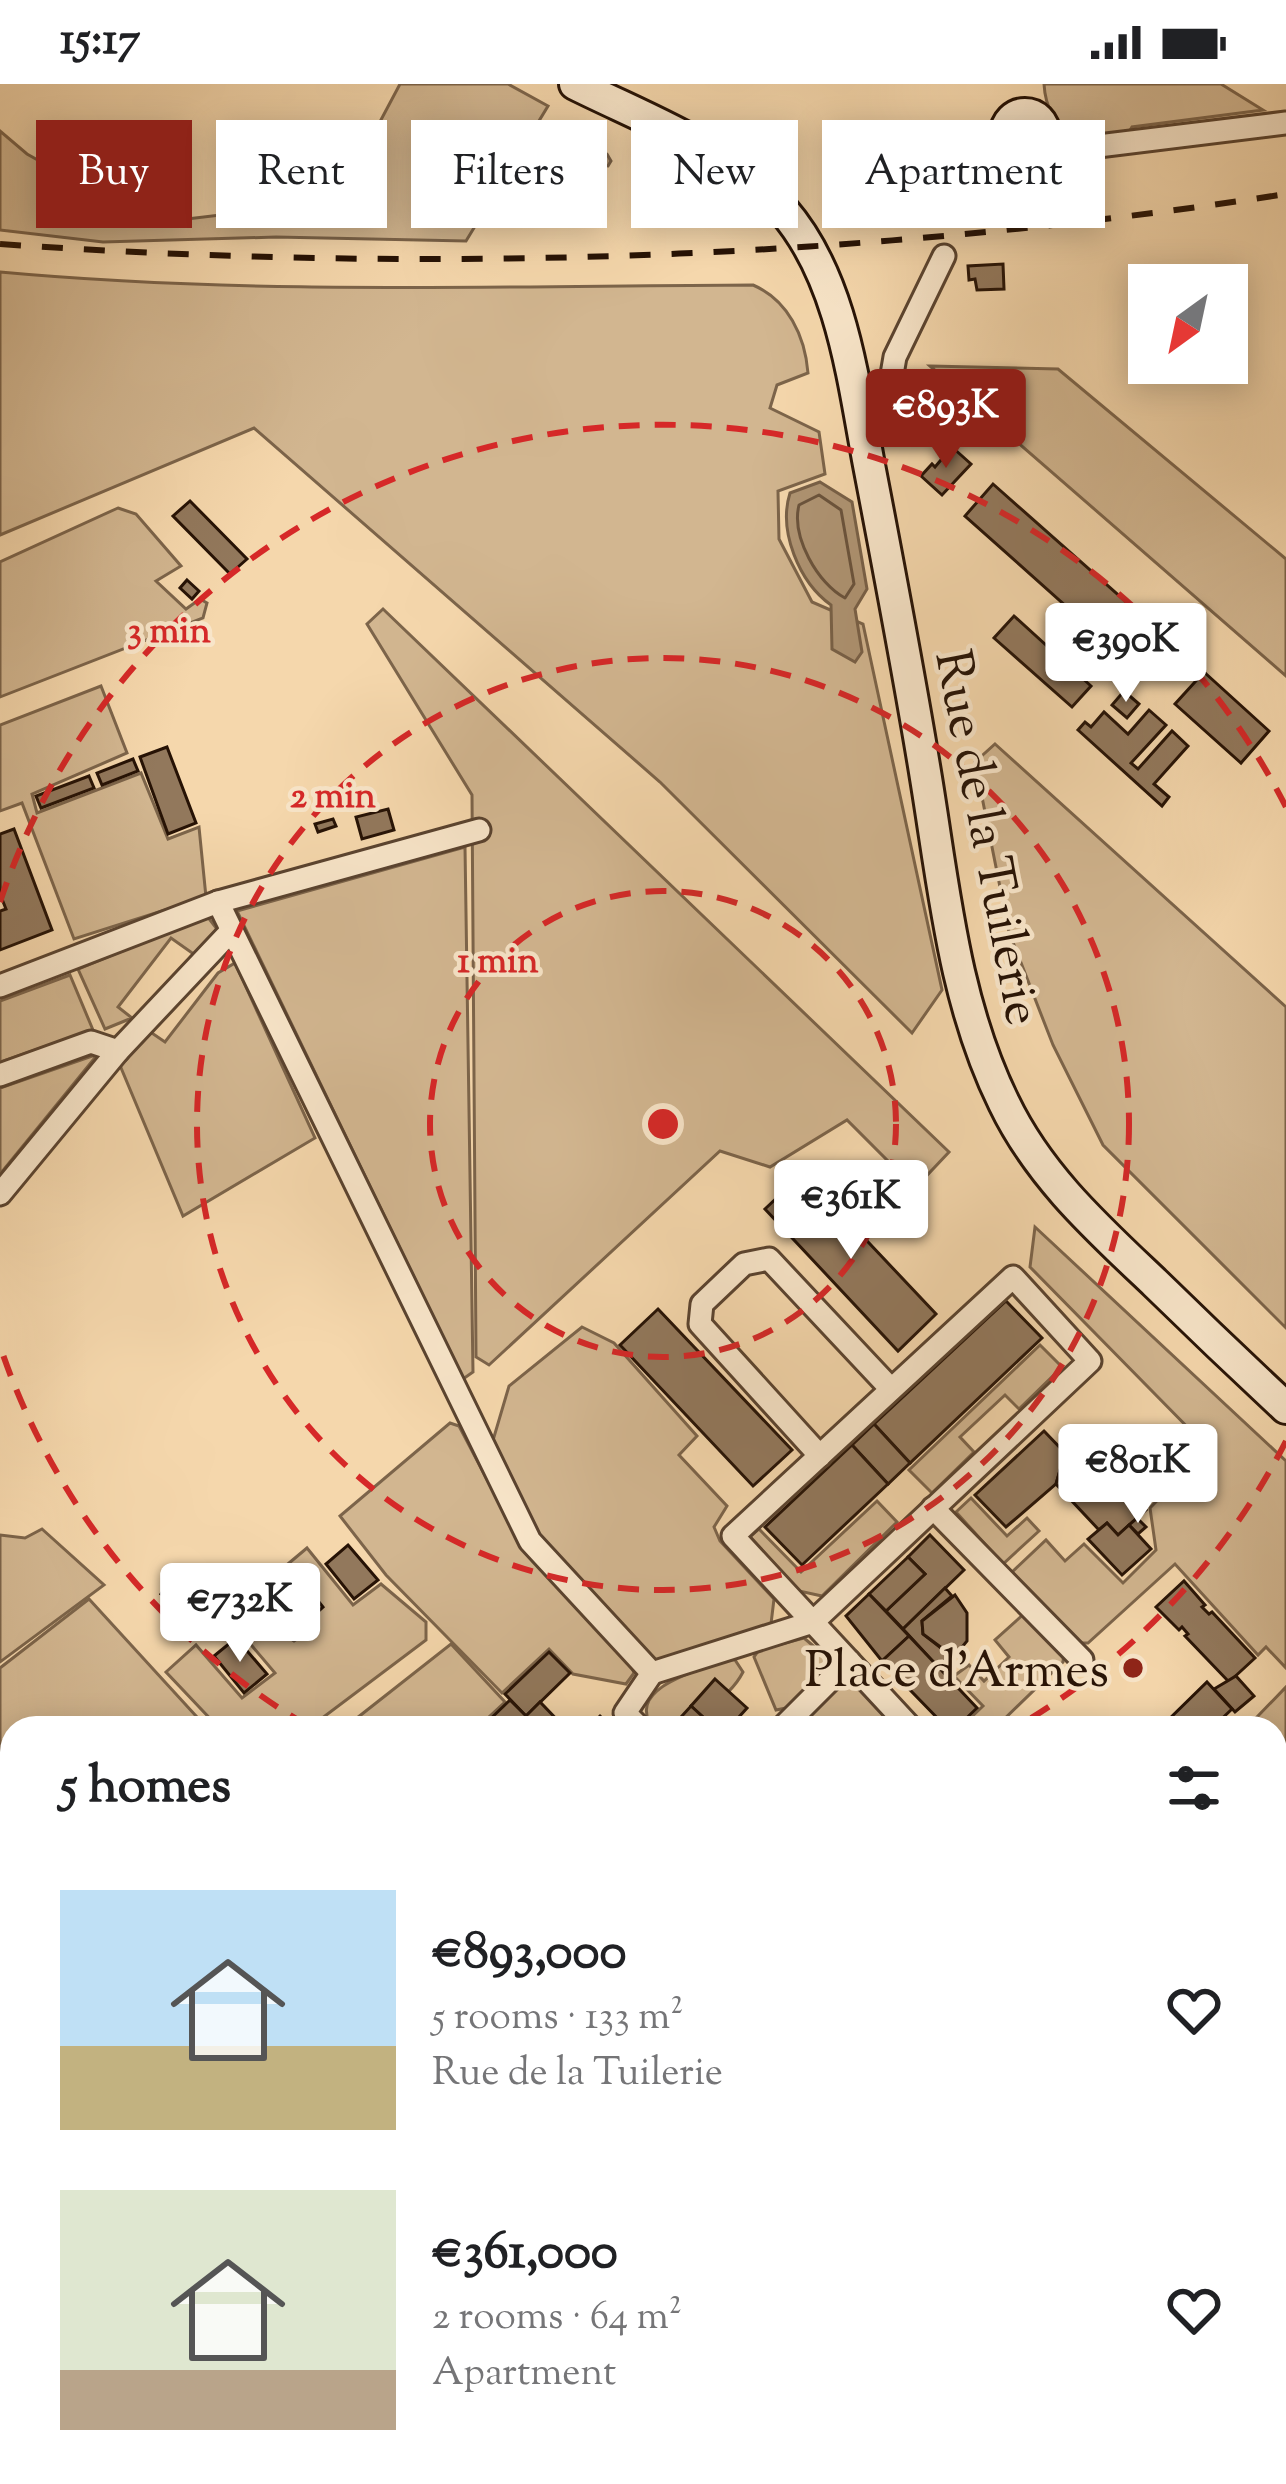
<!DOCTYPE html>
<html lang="en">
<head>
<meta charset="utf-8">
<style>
	:root { --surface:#fff; --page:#f6f6f6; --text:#202124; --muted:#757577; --accent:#8f2418 }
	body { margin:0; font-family:"Sorts Mill Goudy",serif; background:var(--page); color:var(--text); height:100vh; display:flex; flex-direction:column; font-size:45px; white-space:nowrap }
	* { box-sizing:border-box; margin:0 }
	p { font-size:39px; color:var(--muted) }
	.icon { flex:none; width:66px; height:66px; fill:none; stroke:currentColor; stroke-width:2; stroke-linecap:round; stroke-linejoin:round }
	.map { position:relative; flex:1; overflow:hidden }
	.drawer { position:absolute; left:0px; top:1632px; width:1287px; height:768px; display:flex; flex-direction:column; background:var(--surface); border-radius:36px 36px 0 0; box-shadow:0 6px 30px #0003 }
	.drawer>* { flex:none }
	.hud { position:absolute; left:36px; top:36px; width:1215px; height:108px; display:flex; gap:24px }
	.needle { width:78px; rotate:213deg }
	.fabs { position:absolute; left:1128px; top:180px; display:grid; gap:24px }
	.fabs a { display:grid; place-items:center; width:120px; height:120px; border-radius:0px; background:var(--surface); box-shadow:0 6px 30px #0003; font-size:60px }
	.price { position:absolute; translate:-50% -102px; padding:0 27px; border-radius:12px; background:#fff; color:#222; font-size:39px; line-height:78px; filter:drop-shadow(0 3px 6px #0008) }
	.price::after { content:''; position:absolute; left:50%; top:72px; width:36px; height:27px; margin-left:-18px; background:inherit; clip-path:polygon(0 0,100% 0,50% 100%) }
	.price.current { background:var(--accent); color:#fff }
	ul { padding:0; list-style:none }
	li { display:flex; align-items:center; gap:36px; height:300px; padding:0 60px }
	li span { display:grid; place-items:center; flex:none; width:336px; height:240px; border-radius:0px; color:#555 }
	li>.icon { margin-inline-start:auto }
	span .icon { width:144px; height:144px; fill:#fffc; stroke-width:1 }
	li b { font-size:51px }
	h2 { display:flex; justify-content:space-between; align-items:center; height:144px; padding:0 60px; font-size:51px }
	.tag { padding:0 42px; border-radius:0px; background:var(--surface); box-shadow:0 6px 30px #0003; font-size:42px; line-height:108px }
	.tag.current { background:var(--accent); color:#fff }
	.status { display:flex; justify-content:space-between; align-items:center; height:84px; padding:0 60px; background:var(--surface); direction:ltr }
	.status svg { height:33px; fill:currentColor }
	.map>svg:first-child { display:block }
	.green { fill:#d2b690; stroke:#7c644a; stroke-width:3 }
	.water { fill:#af9473; stroke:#786047; stroke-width:3 }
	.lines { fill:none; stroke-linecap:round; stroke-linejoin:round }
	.shore { stroke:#6a533c; stroke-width:3 }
	.building { fill:#92785c; stroke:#261205; stroke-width:3 }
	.street-casing { stroke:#5a432f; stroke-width:27 }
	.secondary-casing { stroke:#261205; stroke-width:36 }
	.street { stroke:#f8e5c9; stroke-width:21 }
	.secondary { stroke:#f8e5c9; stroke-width:30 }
	.rail { stroke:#261205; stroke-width:6; stroke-dasharray:21 21; stroke-linecap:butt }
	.ring { fill:none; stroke:#d62828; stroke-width:6; stroke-dasharray:21 15 }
	.poi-dot { fill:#8f2418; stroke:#f8e5c9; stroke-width:4.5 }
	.labels { text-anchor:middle; stroke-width:9; stroke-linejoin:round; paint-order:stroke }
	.street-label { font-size:51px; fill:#261205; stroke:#f8e5c9 }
	.poi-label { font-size:51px; fill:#261205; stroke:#f8e5c9; text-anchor:end }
	.centre { fill:#d62828; stroke:#f8e5c9; stroke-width:6 }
	.ring-label { font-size:36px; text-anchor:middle; font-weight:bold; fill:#d62828; stroke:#f8e5c9; stroke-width:9; stroke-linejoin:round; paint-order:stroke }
</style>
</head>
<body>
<div class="status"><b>15:17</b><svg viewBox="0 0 49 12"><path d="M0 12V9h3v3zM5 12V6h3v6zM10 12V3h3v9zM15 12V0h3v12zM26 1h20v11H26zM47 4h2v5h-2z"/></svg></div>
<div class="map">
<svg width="1286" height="2400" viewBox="0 0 1286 2400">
	<rect width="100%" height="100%" fill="#f5d7ac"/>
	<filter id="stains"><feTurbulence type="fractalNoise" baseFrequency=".00167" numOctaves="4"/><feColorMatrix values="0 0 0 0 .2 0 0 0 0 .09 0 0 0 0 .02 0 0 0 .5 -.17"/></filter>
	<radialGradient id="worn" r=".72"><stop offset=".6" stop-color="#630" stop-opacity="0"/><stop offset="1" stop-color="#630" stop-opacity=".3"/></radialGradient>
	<g class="green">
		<polygon points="400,0 508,0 548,22 466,157 276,153 103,158 0,146 0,47 27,70 115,119 187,135 279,124 365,66"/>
		<path d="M 1044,0 L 1221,0 L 1263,26 L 1132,43 L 1129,48 C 1088,55 1047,53 1044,0 Z"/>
		<path d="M 0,188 C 250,211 502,202 753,201 C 788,216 805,252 808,289 L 777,301 L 770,324 L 819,348 L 825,390 L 778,407 L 779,455 L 812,518 L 863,540 L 942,906 L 912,949 L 660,698 L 254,344 L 0,451 Z"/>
		<polygon points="930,282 1058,285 1286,475 1286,592"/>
		<polygon points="118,424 136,430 181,482 156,497 186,525 200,515 207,519 203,534 0,613 0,478"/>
		<polygon points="383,525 949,1068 915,1104 847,1036 770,1083 720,1067 489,1281 476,1273 472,711 367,540"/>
		<polygon points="101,602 127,669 32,710 37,729 141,689 168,755 199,743 206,813 74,855 22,719 0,727 0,641"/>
		<polygon points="995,660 1286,923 1286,1244 1103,1061 1053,961 1009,848 975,678"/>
		<polygon points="465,763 473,1288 463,1295 237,827"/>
		<polygon points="207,832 217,845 195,871 171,854 118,923 132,934 105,945 78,885"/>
		<polygon points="235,879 315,1054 183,1132 119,979 146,945 165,958 218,889"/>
		<polygon points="70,891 93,946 0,978 0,917"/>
		<polygon points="98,970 0,1090 0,1004"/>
		<polygon points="1035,1143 1286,1377 1286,1584 1266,1563 1258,1571 1175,1480 1088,1559 1077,1559 1011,1489 1046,1456 1065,1477 1084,1460 1123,1499 1156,1466 1150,1424 1208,1364 1030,1183"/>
		<polygon points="582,1243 614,1259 697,1352 679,1371 727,1422 714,1443 720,1457 774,1515 771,1540 664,1580 652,1575 539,1451 491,1363 509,1302"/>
		<polygon points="1040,1261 1062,1283 1019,1325 1005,1311 960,1353 974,1368 932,1409 909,1386"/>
		<polygon points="450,1339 459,1342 514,1447 627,1571 634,1589 626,1600 573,1590 549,1565 502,1609 386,1491 340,1432"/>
		<polygon points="971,1414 1007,1452 1027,1434 1039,1447 1003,1480 956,1428"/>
		<polygon points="877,1417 897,1438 822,1512 799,1507 750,1453 759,1445 801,1488"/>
		<polygon points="42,1445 104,1501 0,1578 0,1451 25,1454"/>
		<polygon points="307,1464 353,1521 381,1500 426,1538 426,1556 309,1644 219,1644 166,1588 196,1561 242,1614 275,1589 241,1549 260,1535 294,1557 314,1544 270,1495"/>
		<polygon points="89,1515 207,1644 12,1644 12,2207 0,2199 0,2144 10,2116 0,2096 0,1584"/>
		<polygon points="1026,1528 1064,1567 1063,1578 995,1644 960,1644 983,1622 954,1592 969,1581 984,1597 1009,1573 995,1556"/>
		<polygon points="804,1554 825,1572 824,1585 786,1624 776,1626 754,1573 759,1566"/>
		<polygon points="451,1560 505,1618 477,1644 367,1644 357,1634"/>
		<path d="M 728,1575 L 735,1576 L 743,1588 C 729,1616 683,1644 653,1644 C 623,1604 702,1585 728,1575 Z"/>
		<polygon points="849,1590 900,1644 795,1644"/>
		<polygon points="1286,1603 1286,1659 1275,1652 1275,1644 1265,1644 1256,1634"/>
		<polygon points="1286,2153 1286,2361 1275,2368 1275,2163"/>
		<polygon points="0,2286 12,2293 12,2388 169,2388 189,2400 0,2400"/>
		<polygon points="309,2388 907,2388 918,2400 329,2400"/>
		<polygon points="1049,2388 1243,2388 1224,2400 1037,2400"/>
	</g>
	<g class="water">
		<polygon points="588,60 607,70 611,77 608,82 584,80 564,94 552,95 549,87 565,70"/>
		<path d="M 820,398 L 852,418 L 867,505 L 855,525 L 862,568 L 855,578 L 832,565 L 831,521 C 799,498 778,447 790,409 Z"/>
	</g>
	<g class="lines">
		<path class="shore" d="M 819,411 L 841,426 L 854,500 L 845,514 C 818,500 791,453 799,421 Z"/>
	</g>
	<g class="building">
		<polygon points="1003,180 1004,205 977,206 975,195 969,196 968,182"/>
		<polygon points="939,315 954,325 946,337 931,328"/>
		<polygon points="952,363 971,380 942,411 921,392 932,380 935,383"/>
		<polygon points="993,400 1151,540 1123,573 965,432"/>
		<polygon points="190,417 247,475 230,490 173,432"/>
		<polygon points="187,496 199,507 192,515 180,504"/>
		<polygon points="1014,532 1091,602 1072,623 994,554"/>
		<polygon points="1204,588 1269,647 1241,679 1175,620"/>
		<polygon points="1124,607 1139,620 1127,634 1112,621"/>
		<polygon points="1149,626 1166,641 1131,679 1138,685 1172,647 1188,662 1154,700 1169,713 1162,722 1078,646 1085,638 1091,643 1104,628 1128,650"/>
		<polygon points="167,663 196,739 168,750 140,673"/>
		<polygon points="133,675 138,687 102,701 97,689"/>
		<polygon points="89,692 94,704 41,724 36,712"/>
		<polygon points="351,704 354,715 328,721 326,709"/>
		<polygon points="388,725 394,746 362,755 356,733"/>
		<polygon points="333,735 336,742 318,748 315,740"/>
		<polygon points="14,745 52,846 0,866 0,827 6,825 0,810 0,750"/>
		<polygon points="803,1089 936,1230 898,1267 765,1125"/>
		<polygon points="1006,1217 1042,1254 910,1379 874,1340"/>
		<polygon points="658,1225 792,1366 753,1402 620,1261"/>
		<polygon points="874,1340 910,1379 888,1400 852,1361"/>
		<polygon points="1044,1347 1065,1369 1056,1400 1006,1443 975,1411"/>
		<polygon points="1080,1355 1146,1426 1118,1451 1107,1439 1099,1446 1056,1400 1065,1369"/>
		<polygon points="852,1361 888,1400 802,1481 765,1443"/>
		<polygon points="1137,1434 1146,1443 1138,1450 1129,1441"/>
		<polygon points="1107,1439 1118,1451 1129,1441 1151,1465 1122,1491 1088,1455"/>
		<polygon points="930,1451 964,1486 903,1545 886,1527 925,1490 908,1473"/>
		<polygon points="348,1461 378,1496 354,1515 326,1480"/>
		<polygon points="908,1473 925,1490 886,1527 869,1510"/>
		<polygon points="172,1492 193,1505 182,1522 161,1510"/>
		<polygon points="1184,1497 1205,1521 1202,1523 1209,1530 1212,1528 1255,1574 1229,1598 1185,1552 1188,1550 1182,1543 1179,1546 1156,1523"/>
		<polygon points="304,1499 323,1523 312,1533 292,1509"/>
		<polygon points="945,1504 952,1512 922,1537 923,1550 950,1571 938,1583 903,1545"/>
		<polygon points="869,1510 909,1552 882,1577 846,1532"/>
		<polygon points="955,1511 967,1529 967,1557 954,1573 923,1550 922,1537"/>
		<polygon points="909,1552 977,1624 956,1644 947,1644 882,1577"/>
		<polygon points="236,1554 267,1590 244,1609 214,1572"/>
		<polygon points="549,1568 570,1589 526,1632 505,1610"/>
		<polygon points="1236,1592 1254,1612 1235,1628 1214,1605"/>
		<polygon points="715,1595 747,1624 729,1644 715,1644 691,1622"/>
		<polygon points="1207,1598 1232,1625 1212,1644 1160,1644"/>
		<polygon points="510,1616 526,1632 540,1618 565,1644 481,1644"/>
		<polygon points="691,1622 715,1644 671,1644"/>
		<polygon points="600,1632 612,1644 588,1644"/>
		<polygon points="1280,1826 1286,1832 1286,1861 1275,1871 1275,1831"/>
		<polygon points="1275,1916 1286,1928 1286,1980 1275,1968"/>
		<polygon points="1275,2022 1286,2032 1286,2068 1275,2057"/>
		<polygon points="935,2388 948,2400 927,2400"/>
	</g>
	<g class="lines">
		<defs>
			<g id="street">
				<polyline points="1044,55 1082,64 1286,39"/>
				<polyline points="890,302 895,273 944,172"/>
				<polyline points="890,302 924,336"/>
				<path d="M 218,818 L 530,1457 L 652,1589 L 813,1538 L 1090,1277 L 1013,1193 L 733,1452 C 793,1516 852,1580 911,1644"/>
				<polyline points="0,902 218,818 479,746"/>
				<polyline points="0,991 91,958 118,967"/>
				<polyline points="0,1110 118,967 232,846"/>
				<polyline points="820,1372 700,1240 702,1220 744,1180 769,1175 891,1305"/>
				<polyline points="933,1424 1082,1576"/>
				<polyline points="640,1644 625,1629 652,1589"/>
				<polyline points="782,1644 849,1577"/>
				<polyline points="1275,1729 1286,1719"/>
				<polyline points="1275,1773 1286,1785"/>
				<polyline points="1275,2000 1286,2012"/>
				<polyline points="1275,2130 1286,2120"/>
			</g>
			<g id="secondary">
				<path d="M 575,0 C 647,36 729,65 783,126 C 842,194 853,296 869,381 C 889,485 909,589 926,694 C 944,804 954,918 1004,1019 C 1039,1092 1097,1144 1155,1199 C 1198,1241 1242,1283 1286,1324"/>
				<circle cx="1025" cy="49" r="19"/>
			</g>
		</defs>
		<use href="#street" class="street-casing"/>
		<use href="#secondary" class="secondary-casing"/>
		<use href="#street" class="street"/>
		<use href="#secondary" class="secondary"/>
		<path class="rail" d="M 0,160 C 429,190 861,176 1286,110"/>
	</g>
	<g class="ring">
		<circle cx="663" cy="1040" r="233"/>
		<circle cx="663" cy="1040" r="466"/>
		<path d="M1286 1357A699 699 0 0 1 1018 1642M308 1642A699 699 0 0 1 0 1262M0 818A699 699 0 0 1 1286 723"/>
	</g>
	<circle class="poi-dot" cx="1133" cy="1584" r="12"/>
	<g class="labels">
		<g class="street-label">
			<text transform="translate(990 753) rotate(79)" y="18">Rue de la Tuilerie</text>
		</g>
		<g class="poi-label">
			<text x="1109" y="1602">Place d'Armes</text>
		</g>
	</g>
	<circle cx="663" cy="1040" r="18" class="centre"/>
	<g class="ring-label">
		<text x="169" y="558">3 min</text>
		<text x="333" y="723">2 min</text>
		<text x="498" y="888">1 min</text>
	</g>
	<rect width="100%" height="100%" filter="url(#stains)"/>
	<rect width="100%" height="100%" fill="url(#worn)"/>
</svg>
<div class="fabs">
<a><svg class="needle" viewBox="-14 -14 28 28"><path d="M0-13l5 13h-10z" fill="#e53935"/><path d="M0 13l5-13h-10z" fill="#757577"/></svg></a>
</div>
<b class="price current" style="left:946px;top:387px">€893K</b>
<b class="price" style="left:1126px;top:621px">€390K</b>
<b class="price" style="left:851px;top:1178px">€361K</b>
<b class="price" style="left:1138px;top:1442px">€801K</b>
<b class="price" style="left:240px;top:1581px">€732K</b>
<div class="hud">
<a class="tag current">Buy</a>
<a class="tag">Rent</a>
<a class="tag">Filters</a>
<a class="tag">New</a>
<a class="tag">Apartment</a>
</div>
<section class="drawer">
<h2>5 homes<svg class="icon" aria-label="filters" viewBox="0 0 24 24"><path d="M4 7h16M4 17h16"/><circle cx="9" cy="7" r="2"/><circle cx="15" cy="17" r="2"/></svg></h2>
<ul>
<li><span style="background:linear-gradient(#bfe0f5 65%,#c2b280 0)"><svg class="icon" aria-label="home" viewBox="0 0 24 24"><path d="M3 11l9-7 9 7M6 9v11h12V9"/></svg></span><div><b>€893,000</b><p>5 rooms · 133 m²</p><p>Rue de la Tuilerie</p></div><svg class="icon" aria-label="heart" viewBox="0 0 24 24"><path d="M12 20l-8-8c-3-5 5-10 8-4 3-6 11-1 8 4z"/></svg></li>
<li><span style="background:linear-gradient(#dfe7d0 75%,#b9a48a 0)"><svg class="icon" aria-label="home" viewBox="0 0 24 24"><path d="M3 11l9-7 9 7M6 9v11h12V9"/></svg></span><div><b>€361,000</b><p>2 rooms · 64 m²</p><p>Apartment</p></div><svg class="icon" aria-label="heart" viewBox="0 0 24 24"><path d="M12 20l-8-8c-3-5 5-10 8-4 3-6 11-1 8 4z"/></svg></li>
</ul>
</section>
</div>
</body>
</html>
